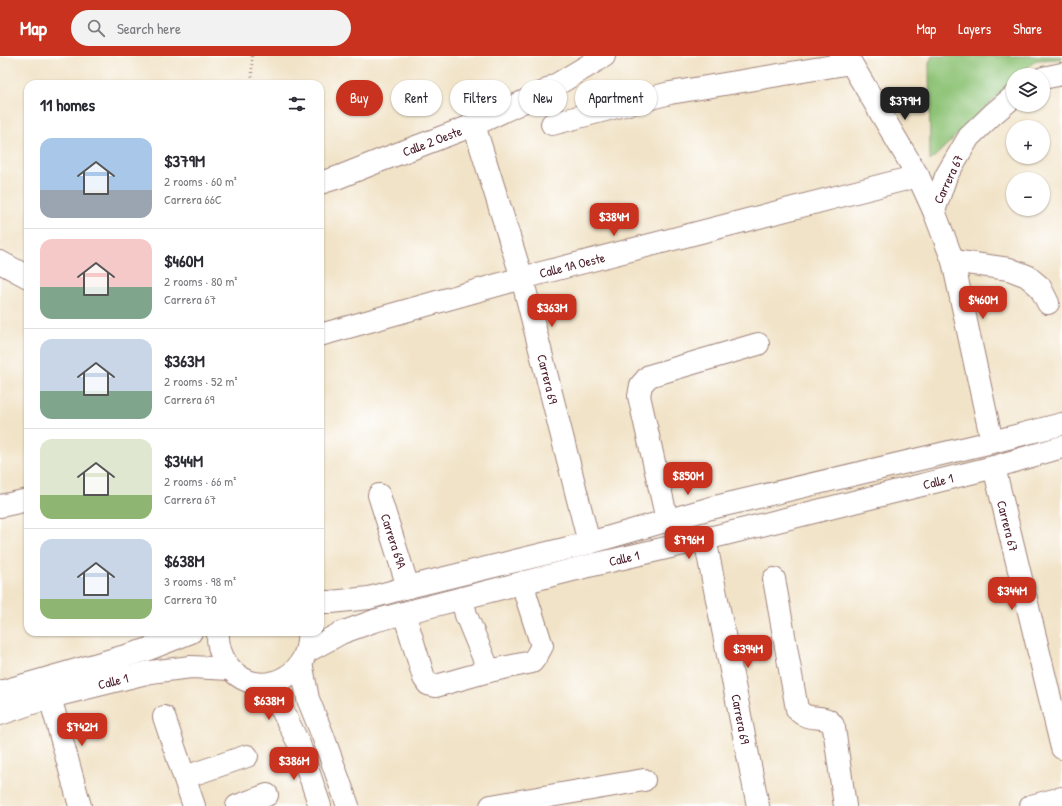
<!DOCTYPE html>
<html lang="en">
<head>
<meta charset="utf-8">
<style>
	:root { --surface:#fff; --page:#f2f2f3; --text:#2b2b33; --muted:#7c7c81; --line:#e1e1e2; --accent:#c8321e }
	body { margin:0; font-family:"Patrick Hand",sans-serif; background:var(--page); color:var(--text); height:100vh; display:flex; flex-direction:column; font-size:15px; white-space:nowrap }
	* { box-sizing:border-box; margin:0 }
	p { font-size:13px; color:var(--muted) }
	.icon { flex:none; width:22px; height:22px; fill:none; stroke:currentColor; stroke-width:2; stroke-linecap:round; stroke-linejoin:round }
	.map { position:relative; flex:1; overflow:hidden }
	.panel { position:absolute; left:24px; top:24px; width:300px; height:556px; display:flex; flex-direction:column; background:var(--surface); border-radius:12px; box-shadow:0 1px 3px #0004 }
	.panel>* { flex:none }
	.top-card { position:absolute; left:336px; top:24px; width:380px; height:36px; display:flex; gap:8px }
	.buttons { position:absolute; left:1006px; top:12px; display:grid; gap:8px }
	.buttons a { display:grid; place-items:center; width:44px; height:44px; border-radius:50%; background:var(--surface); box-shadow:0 1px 3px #0004; font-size:20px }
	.price { position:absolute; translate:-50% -34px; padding:0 9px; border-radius:8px; background:var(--accent); color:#fff; font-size:13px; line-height:26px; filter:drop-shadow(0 1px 2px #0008) }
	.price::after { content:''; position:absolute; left:50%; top:24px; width:12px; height:9px; margin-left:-6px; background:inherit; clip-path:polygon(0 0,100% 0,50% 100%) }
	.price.selected { background:#222; color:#fff }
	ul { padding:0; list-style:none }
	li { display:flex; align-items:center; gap:12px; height:100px; padding:0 16px }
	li+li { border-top:1px solid var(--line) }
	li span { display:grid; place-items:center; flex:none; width:112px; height:80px; border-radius:12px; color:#555 }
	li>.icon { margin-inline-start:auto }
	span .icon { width:48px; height:48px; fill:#fffc; stroke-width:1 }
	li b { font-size:17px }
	h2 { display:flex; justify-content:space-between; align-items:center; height:48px; padding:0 16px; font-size:17px }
	.pill { padding:0 14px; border-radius:18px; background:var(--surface); box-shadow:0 1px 3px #0004; font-size:14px; line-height:36px }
	.pill.selected { background:var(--accent); color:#fff }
	header { display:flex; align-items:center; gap:24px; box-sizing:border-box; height:56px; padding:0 20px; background:var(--accent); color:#fff }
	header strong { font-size:19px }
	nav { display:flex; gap:22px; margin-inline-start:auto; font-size:14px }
	.search { width:280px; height:36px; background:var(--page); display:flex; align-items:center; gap:10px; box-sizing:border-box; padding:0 14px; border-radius:22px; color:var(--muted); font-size:15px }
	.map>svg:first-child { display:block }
	.green { fill:#8ec376; stroke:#6c7150 }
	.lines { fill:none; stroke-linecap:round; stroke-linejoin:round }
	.minor-casing { stroke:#9e8179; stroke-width:24 }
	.major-casing { stroke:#9e8179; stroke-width:24 }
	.path { stroke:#9e8179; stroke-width:2.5; stroke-dasharray:1 3; stroke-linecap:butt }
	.minor { stroke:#fff; stroke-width:22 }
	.major { stroke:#fff; stroke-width:22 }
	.labels { text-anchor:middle; stroke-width:3; stroke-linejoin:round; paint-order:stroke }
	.street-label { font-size:13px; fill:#4a1f2b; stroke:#fff }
</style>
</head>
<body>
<header>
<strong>Map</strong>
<div class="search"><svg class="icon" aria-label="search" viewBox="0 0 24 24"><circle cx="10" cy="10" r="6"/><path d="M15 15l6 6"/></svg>Search here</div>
<nav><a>Map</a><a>Layers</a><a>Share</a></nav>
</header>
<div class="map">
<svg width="1062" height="750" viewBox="0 0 1062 750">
	<rect width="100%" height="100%" fill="#fff"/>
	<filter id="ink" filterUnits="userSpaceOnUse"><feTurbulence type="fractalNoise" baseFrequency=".025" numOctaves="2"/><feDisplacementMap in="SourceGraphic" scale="8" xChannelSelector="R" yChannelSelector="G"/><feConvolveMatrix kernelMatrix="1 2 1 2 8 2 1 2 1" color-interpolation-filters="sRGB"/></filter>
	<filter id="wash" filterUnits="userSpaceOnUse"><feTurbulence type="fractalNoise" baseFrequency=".012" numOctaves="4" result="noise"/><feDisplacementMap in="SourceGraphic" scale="16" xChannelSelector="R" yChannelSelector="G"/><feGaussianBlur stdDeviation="0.9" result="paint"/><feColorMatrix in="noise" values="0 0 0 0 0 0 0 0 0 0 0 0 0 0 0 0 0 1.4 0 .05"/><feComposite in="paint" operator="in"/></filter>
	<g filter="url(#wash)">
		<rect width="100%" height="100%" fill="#f1e3c7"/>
		<polygon class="green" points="932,0 1062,0 1062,3 1036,4 1020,19 1013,19 1013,25 930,105 929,7"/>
	</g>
	<g filter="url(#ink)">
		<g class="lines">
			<defs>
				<g id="minor">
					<polyline points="841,0 851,7 918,120 934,155 953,205 992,386"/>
					<polyline points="1043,22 1062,18"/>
					<polyline points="552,68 670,37 851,7"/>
					<polyline points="474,69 522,222 589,487"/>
					<polyline points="320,127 339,121 379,105 474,69 546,35 604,0"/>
					<polyline points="934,155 946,120 969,81 993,58 1013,41"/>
					<polyline points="953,205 1009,213 1027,220 1040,231 1048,247"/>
					<polyline points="0,206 28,221"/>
					<polyline points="320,279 522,222 918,120"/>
					<polyline points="994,411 1062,692"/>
					<polyline points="379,439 408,531"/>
					<polyline points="0,450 28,444"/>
					<polyline points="667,464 639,340 641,329 649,320 758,288"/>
					<polyline points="705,483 758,750"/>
					<path d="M 774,523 L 797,653 C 808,668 828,655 834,672 L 845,750"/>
					<polyline points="462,542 466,559 489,615"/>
					<polyline points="404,557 424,622 428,628 436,630 489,615 532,606 537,599 542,590 526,540 524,526"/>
					<path d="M 218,576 C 216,612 250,640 284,622 C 292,618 299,611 303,603 C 307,594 309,585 308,576"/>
					<polyline points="301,606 308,643 323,680 348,750"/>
					<polyline points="260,628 282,654 299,688 320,750"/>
					<polyline points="0,636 146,594 191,576"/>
					<polyline points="50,641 80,750"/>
					<polyline points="0,658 50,641 150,616 191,611 230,613"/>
					<polyline points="164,661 194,750"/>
					<polyline points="185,721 247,700"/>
					<polyline points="237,750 267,739"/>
					<polyline points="491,750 644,724"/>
					<polyline points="1031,750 1062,742"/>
				</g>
				<g id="major">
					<polyline points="320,546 331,546 369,542 408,531 589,487 711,452 992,386 1062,368"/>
					<polyline points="306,596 341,577 374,565 404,557 584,511 705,483 994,411 1062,391"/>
				</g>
			</defs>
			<use href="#minor" class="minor-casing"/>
			<use href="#major" class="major-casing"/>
			<polyline class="path" points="252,0 252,28"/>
			<use href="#minor" class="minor"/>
			<use href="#major" class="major"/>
		</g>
	</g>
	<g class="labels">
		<g class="street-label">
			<text transform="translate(432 85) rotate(-21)" y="5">Calle 2 Oeste</text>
			<text transform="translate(948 123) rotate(-65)" y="5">Carrera 67</text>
			<text transform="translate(572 209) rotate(-14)" y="5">Calle 1A Oeste</text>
			<text transform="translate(548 323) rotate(76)" y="5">Carrera 69</text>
			<text transform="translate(938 425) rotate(-14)" y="5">Calle 1</text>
			<text transform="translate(1008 470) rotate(76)" y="5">Carrera 67</text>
			<text transform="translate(394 485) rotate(72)" y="5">Carrera 69A</text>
			<text transform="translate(624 502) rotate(-13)" y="5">Calle 1</text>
			<text transform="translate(113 625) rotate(-14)" y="5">Calle 1</text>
			<text transform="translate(741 663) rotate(79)" y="5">Carrera 69</text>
		</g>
	</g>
</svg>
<div class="buttons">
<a><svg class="icon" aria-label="layers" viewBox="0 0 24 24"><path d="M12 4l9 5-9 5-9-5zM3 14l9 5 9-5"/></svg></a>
<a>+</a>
<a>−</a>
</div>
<b class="price selected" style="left:905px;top:65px">$379M</b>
<b class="price" style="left:614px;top:181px">$384M</b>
<b class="price" style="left:983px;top:264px">$460M</b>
<b class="price" style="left:552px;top:272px">$363M</b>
<b class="price" style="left:688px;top:440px">$850M</b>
<b class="price" style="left:689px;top:504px">$796M</b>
<b class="price" style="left:1012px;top:555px">$344M</b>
<b class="price" style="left:748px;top:613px">$394M</b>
<b class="price" style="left:269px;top:665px">$638M</b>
<b class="price" style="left:82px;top:691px">$742M</b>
<b class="price" style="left:294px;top:725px">$386M</b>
<div class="top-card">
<a class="pill selected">Buy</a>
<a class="pill">Rent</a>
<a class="pill">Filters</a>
<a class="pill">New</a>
<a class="pill">Apartment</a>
</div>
<section class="panel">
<h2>11 homes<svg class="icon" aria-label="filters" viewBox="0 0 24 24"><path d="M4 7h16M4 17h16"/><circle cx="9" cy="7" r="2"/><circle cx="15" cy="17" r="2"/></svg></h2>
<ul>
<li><span style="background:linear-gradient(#a9c7e8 65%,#9aa5b1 0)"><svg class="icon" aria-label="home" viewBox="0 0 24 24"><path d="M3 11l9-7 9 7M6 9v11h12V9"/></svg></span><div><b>$379M</b><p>2 rooms · 60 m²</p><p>Carrera 66C</p></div></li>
<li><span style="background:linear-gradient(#f6c9c9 60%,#7fa58c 0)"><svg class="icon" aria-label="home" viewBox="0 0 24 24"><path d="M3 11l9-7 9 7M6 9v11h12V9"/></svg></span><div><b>$460M</b><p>2 rooms · 80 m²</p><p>Carrera 67</p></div></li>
<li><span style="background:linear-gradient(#c9d6e8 65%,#7fa58c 0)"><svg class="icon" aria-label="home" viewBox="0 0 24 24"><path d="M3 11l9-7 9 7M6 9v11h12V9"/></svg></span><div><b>$363M</b><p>2 rooms · 52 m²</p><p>Carrera 69</p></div></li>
<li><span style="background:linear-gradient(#dfe7d0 70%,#8fb573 0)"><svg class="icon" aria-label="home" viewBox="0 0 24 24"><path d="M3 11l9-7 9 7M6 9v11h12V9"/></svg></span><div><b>$344M</b><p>2 rooms · 66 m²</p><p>Carrera 67</p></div></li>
<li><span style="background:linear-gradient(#c9d6e8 75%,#8fb573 0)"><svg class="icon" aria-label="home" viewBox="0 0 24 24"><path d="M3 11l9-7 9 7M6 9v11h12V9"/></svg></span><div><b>$638M</b><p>3 rooms · 98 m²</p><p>Carrera 70</p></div></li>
</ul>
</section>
</div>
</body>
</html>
